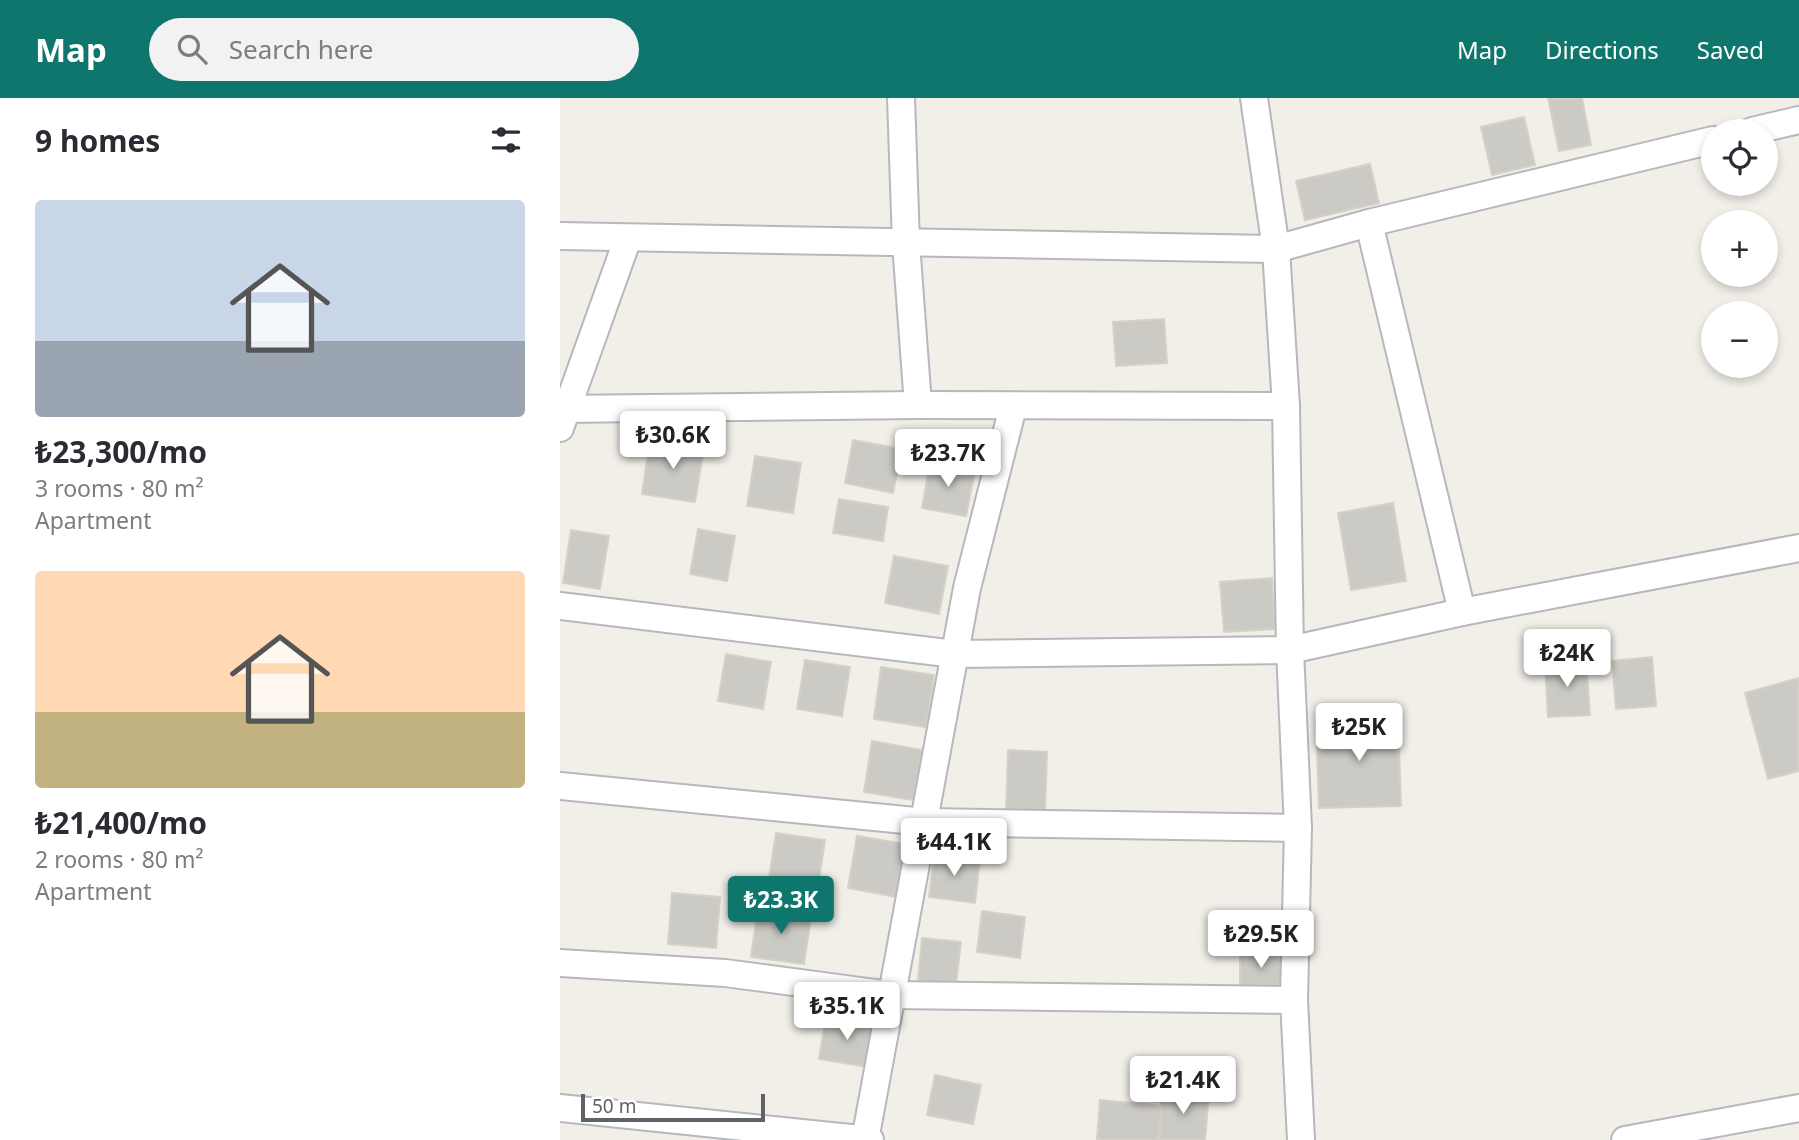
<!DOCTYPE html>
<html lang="en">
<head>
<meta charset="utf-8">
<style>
	:root { --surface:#fff; --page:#f2f2f3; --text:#2b2b33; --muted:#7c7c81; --accent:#0f766e }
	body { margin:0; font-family:"Noto Sans",sans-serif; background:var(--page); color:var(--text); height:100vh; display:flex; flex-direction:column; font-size:26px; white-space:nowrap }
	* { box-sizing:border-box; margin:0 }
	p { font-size:23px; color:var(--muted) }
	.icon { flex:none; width:38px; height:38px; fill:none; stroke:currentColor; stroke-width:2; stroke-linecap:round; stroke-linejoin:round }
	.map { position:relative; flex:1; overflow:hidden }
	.details { display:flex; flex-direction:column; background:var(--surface); width:560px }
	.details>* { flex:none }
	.fabs { position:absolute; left:1141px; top:21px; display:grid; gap:14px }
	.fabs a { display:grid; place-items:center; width:77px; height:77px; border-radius:50%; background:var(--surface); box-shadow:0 4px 10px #0003; font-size:35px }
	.scale { position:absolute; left:21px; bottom:18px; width:184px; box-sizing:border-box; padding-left:7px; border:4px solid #5f6368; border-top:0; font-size:19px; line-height:24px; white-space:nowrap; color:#5f6368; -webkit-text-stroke:5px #fff; paint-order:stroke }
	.price { position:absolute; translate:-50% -60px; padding:0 16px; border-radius:7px; background:#fff; color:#222; font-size:23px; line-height:46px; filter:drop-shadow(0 2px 4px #0008) }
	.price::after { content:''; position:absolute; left:50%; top:42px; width:21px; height:16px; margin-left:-10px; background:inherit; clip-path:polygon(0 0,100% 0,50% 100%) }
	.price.active { background:var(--accent); color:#fff }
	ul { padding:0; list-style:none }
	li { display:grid; align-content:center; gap:14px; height:371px; padding:0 35px }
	li span { display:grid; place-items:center; height:217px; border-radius:7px; color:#555 }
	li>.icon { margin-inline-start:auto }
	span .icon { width:126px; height:126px; fill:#fffc; stroke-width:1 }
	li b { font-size:30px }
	h2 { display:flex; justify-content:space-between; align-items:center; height:84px; padding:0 35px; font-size:30px }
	header { display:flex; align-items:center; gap:42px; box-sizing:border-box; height:98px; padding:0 35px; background:var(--accent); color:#fff }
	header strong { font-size:33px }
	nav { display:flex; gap:38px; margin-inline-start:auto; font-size:24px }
	.search { width:490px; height:63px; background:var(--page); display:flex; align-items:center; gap:18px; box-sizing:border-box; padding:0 24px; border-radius:38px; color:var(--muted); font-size:26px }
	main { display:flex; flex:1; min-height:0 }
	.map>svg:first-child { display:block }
	.building { fill:#cccac5; stroke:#d6d1c6; stroke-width:2 }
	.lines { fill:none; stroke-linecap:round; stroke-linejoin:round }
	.minor-casing { stroke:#b5b8bc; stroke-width:30 }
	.minor { stroke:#fff; stroke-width:26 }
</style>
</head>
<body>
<header>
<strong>Map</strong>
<div class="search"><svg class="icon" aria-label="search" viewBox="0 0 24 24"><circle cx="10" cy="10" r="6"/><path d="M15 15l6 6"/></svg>Search here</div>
<nav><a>Map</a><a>Directions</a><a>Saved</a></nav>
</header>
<main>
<section class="details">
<h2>9 homes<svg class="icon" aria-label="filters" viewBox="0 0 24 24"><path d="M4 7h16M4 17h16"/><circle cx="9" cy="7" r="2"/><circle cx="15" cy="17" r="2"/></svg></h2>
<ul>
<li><span style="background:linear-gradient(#c9d6e8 65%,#9aa5b1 0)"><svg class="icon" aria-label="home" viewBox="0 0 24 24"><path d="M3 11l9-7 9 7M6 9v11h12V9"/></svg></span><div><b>₺23,300/mo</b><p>3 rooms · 80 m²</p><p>Apartment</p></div></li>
<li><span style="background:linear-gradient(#ffd9b3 65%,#c2b280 0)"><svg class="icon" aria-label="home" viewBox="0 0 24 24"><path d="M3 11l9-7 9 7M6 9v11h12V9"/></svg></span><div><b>₺21,400/mo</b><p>2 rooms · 80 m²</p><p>Apartment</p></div></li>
</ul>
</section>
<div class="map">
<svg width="1239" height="1042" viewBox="0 0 1239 1042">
	<rect width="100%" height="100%" fill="#f1efe8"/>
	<g class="building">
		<polygon points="988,0 1022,0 1031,47 999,53"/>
		<polygon points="964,19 975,67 932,77 921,29"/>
		<polygon points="810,66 819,105 745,122 736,83"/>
		<polygon points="604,221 607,265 556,268 553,224"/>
		<polygon points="90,341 144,350 135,404 82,396"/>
		<polygon points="293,342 342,351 333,395 285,385"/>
		<polygon points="195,358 241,365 233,415 187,408"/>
		<polygon points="370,365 415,373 406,418 362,410"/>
		<polygon points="279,401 328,409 323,443 273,435"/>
		<polygon points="833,405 846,483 791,492 778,415"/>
		<polygon points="138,431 175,438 167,483 130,476"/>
		<polygon points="11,432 49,438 40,491 3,485"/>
		<polygon points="334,458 388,468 379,516 325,505"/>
		<polygon points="712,480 715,531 664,534 660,484"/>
		<polygon points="166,556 211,564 203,611 158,603"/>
		<polygon points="1092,559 1096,608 1056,611 1052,563"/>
		<polygon points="245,562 290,569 282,618 237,611"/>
		<polygon points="1026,562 1030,617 988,619 985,564"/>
		<polygon points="321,569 374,577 366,629 314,621"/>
		<polygon points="1239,580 1239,673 1208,681 1185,595"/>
		<polygon points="838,619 841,708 759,710 756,622"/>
		<polygon points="312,643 362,652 353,702 304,694"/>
		<polygon points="448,652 487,654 485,713 446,712"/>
		<polygon points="216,735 265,742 257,794 208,786"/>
		<polygon points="297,738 346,746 337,799 288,790"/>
		<polygon points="374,754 420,760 415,805 369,799"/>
		<polygon points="112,795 160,799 156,850 108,846"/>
		<polygon points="198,810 251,819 244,866 191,859"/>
		<polygon points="422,813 465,819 460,860 417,854"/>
		<polygon points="362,840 401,844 396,887 358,882"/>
		<polygon points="722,856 723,887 680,888 680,857"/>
		<polygon points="266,919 315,927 308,969 259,961"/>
		<polygon points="375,977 421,987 413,1026 367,1017"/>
		<polygon points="602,992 649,996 645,1042 599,1042"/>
		<polygon points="540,1002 601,1008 599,1042 537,1041"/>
	</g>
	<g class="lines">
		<defs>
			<g id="minor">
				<polyline points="341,0 346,145 358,307"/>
				<polyline points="694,0 716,151 726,308 730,552 738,730 734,902 741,1042"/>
				<polyline points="1192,33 1239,22"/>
				<polyline points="809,125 902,514"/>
				<polyline points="0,138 716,151 809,125 1153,42"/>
				<polyline points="0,311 358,307 726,308"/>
				<polyline points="0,330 68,140"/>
				<polyline points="0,508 395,556 730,552 902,514 1239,450"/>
				<polyline points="0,688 365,724 738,730"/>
				<polyline points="0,865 165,875 330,897 734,902"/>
				<polyline points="0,1010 310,1042"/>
				<polyline points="305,1042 407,490 453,309"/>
				<polyline points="1065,1042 1239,1010"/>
			</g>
		</defs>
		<use href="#minor" class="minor-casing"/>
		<use href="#minor" class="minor"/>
	</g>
</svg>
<div class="fabs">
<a><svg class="icon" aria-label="locate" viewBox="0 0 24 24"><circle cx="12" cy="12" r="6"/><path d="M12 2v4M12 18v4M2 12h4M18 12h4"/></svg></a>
<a>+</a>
<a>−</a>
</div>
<div class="scale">50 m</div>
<b class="price" style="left:113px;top:373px">₺30.6K</b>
<b class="price" style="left:388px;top:391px">₺23.7K</b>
<b class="price" style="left:1007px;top:591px">₺24K</b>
<b class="price" style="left:799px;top:665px">₺25K</b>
<b class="price" style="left:394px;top:780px">₺44.1K</b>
<b class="price active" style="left:221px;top:838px">₺23.3K</b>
<b class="price" style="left:701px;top:872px">₺29.5K</b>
<b class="price" style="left:287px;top:944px">₺35.1K</b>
<b class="price" style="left:623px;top:1018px">₺21.4K</b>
</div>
</main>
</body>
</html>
